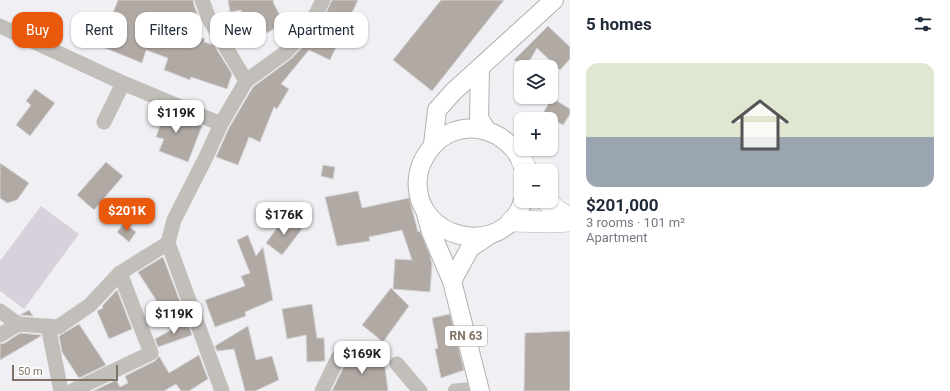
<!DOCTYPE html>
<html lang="en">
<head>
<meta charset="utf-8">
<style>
	:root { --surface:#fff; --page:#f6f6f7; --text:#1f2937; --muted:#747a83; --line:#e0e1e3; --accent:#ea580c }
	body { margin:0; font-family:Roboto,sans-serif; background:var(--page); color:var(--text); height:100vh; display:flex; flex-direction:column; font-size:15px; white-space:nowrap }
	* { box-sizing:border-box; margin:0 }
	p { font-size:13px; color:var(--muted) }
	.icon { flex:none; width:22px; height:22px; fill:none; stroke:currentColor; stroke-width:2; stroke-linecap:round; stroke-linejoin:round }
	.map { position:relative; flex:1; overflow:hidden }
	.sheet { display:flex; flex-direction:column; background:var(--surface); width:380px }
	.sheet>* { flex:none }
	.top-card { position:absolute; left:12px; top:12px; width:380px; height:36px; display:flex; gap:8px }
	.fabs { position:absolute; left:514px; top:60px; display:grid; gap:8px }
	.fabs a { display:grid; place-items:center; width:44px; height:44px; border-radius:8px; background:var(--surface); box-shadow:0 1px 3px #0004; font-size:20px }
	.scale { position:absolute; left:12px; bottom:10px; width:106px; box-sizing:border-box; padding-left:4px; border:2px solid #807264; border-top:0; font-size:11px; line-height:14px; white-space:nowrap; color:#807264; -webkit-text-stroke:3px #fff; paint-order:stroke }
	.price { position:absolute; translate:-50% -34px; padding:0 9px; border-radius:8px; background:#fff; color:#222; font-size:13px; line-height:26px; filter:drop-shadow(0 1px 2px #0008) }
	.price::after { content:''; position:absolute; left:50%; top:24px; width:12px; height:9px; margin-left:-6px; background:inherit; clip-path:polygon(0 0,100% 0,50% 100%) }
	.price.on { background:var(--accent); color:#fff }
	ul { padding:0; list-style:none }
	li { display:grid; align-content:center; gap:8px; height:212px; padding:0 16px }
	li+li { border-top:1px solid var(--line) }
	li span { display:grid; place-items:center; height:124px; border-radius:12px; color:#555 }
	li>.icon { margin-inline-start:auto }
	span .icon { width:72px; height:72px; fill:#fffc; stroke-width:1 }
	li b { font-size:17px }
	h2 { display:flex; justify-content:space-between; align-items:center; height:48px; padding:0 16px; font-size:17px }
	.pill { padding:0 14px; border-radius:12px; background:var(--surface); box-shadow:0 1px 3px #0004; font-size:14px; line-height:36px }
	.pill.on { background:var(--accent); color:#fff }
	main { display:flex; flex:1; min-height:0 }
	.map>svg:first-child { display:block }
	.green { fill:#d8d1db }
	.building { fill:#b1a9a4; stroke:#d3d3d5 }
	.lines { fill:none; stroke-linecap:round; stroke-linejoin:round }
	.major-casing { stroke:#b5b1ac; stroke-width:20 }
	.highway-casing { stroke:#b5b2ae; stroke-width:22 }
	.minor { stroke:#c2beba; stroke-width:15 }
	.major { stroke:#fff; stroke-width:18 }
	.highway { stroke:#fff; stroke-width:21 }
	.labels { text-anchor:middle; stroke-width:4; stroke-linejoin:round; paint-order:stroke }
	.shield { fill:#fff; stroke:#a69c92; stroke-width:1 }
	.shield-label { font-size:12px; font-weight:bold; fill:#807264 }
</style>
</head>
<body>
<main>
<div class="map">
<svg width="570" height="391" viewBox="0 0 570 391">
	<rect width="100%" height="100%" fill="#f0f0f4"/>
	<polygon class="green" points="41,206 79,234 24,309 0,291 0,261"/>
	<g class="building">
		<polygon points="118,0 193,0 194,5 199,19 193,34 205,39 204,42 214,45 232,74 227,89 191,77 190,80 164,70 168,58 146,50 142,63 100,46"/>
		<polygon points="228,0 273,0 274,4 284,23 267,33 256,12 242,15 241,10 230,12"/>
		<polygon points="332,0 358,0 330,60 309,50 281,84 289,89 277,109 274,107 260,142 249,137 238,165 216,157 229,128 253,87 291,59 317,32"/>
		<polygon points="441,0 504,0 432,91 393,60"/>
		<polygon points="548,26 570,47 570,59 560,70 537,48 526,67 514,60"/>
		<polygon points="35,89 55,103 30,136 16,125 31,105 26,101"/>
		<polygon points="552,98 570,109 570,114 563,125 543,113"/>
		<polygon points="155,106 202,126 188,162 159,151 164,139 156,137 161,123 150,120"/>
		<polygon points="106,162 123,176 94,210 77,195"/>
		<polygon points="0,163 29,183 17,200 7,203 0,198"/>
		<polygon points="323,165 335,167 333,179 321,176"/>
		<polygon points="358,191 362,208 409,198 418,232 420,231 430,255 432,265 430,292 393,289 395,259 412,260 402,230 369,237 370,241 337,246 325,197"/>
		<polygon points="285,217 302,229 282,255 266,243"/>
		<polygon points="124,223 136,232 129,242 117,232"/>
		<polygon points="248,235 256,256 263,247 273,300 245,312 246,316 215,327 205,300 245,286 241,276 250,273 237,240"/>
		<polygon points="163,257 182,307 165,314 138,272"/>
		<polygon points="391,288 409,306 383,342 362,325"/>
		<polygon points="117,290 132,329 109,339 97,311 103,308 102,306"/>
		<polygon points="312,304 317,338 324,338 325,361 307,362 306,335 287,339 282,309"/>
		<polygon points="29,310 33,316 20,315"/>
		<polygon points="450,314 464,370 441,378 435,349 438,348 432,318"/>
		<polygon points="187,321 192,335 158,347 155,339"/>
		<polygon points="79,324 106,365 79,378 62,352 59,336"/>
		<polygon points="248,326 256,360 272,356 279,380 255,391 245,391 234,349 217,351 215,346"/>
		<polygon points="570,331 570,391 524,391 525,333"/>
		<polygon points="20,333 41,335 41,336 0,360 0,344 5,343"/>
		<polygon points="357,348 372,358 369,364 378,362 385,367 388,391 332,391 344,366"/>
		<polygon points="199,355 208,379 189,391 181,391 176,384 164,391 93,391 116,380 120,387 128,383 125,376 155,361 159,356 169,373"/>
	</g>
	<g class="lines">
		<defs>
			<g id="major">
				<polyline points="480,68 479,118 487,131"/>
				<polyline points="433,145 437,110 453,92 554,0"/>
				<path d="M 523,201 C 504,261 411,240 418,177 C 419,168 423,159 428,152 C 455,112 512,126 525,171"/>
				<polyline points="426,214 431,232 452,281 480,391"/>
				<polyline points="452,281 470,248 488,236"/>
			</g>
			<g id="highway">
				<polyline points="522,161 527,171"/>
				<polyline points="547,201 556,210 570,219"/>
				<polyline points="512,221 550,222 570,221"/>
			</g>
		</defs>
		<use href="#major" class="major-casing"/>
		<use href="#highway" class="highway-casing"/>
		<g class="minor">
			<polyline points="202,0 209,19 246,81"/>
			<polyline points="0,26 123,83 221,124"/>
			<polyline points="104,122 123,83"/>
			<polyline points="0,311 18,324"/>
			<polyline points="48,326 61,391"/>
			<polyline points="0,335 18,324 58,327 90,305 120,273 168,243"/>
			<polyline points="397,364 420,391"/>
			<polyline points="72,391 151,353 120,273"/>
			<polyline points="222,391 168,243 174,220 207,155 221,124 246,81 286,52 310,26 323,0"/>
			<polyline points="322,391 338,358"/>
			<polyline points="455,391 479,389"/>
		</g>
		<use href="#major" class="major"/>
		<use href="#highway" class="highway"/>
	</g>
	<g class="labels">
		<rect class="shield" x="445" y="326" width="42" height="20" rx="3"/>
		<g class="shield-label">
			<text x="466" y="340">RN 63</text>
		</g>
	</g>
</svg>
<div class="fabs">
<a><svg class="icon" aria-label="layers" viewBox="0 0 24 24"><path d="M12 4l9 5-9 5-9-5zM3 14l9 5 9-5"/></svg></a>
<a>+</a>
<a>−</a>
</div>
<div class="scale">50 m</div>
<b class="price" style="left:176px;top:134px">$119K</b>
<b class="price on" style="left:127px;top:232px">$201K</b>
<b class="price" style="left:284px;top:236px">$176K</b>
<b class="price" style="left:174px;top:335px">$119K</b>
<b class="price" style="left:362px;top:375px">$169K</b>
<div class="top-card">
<a class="pill on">Buy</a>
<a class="pill">Rent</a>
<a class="pill">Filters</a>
<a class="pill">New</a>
<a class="pill">Apartment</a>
</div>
</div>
<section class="sheet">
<h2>5 homes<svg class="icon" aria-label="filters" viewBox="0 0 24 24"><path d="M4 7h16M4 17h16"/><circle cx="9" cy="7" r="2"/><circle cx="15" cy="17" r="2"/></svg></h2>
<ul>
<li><span style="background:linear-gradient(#dfe7d0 60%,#9aa5b1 0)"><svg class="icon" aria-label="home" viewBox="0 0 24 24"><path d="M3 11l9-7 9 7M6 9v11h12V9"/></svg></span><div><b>$201,000</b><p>3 rooms · 101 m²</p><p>Apartment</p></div></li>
</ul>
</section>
</main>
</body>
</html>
